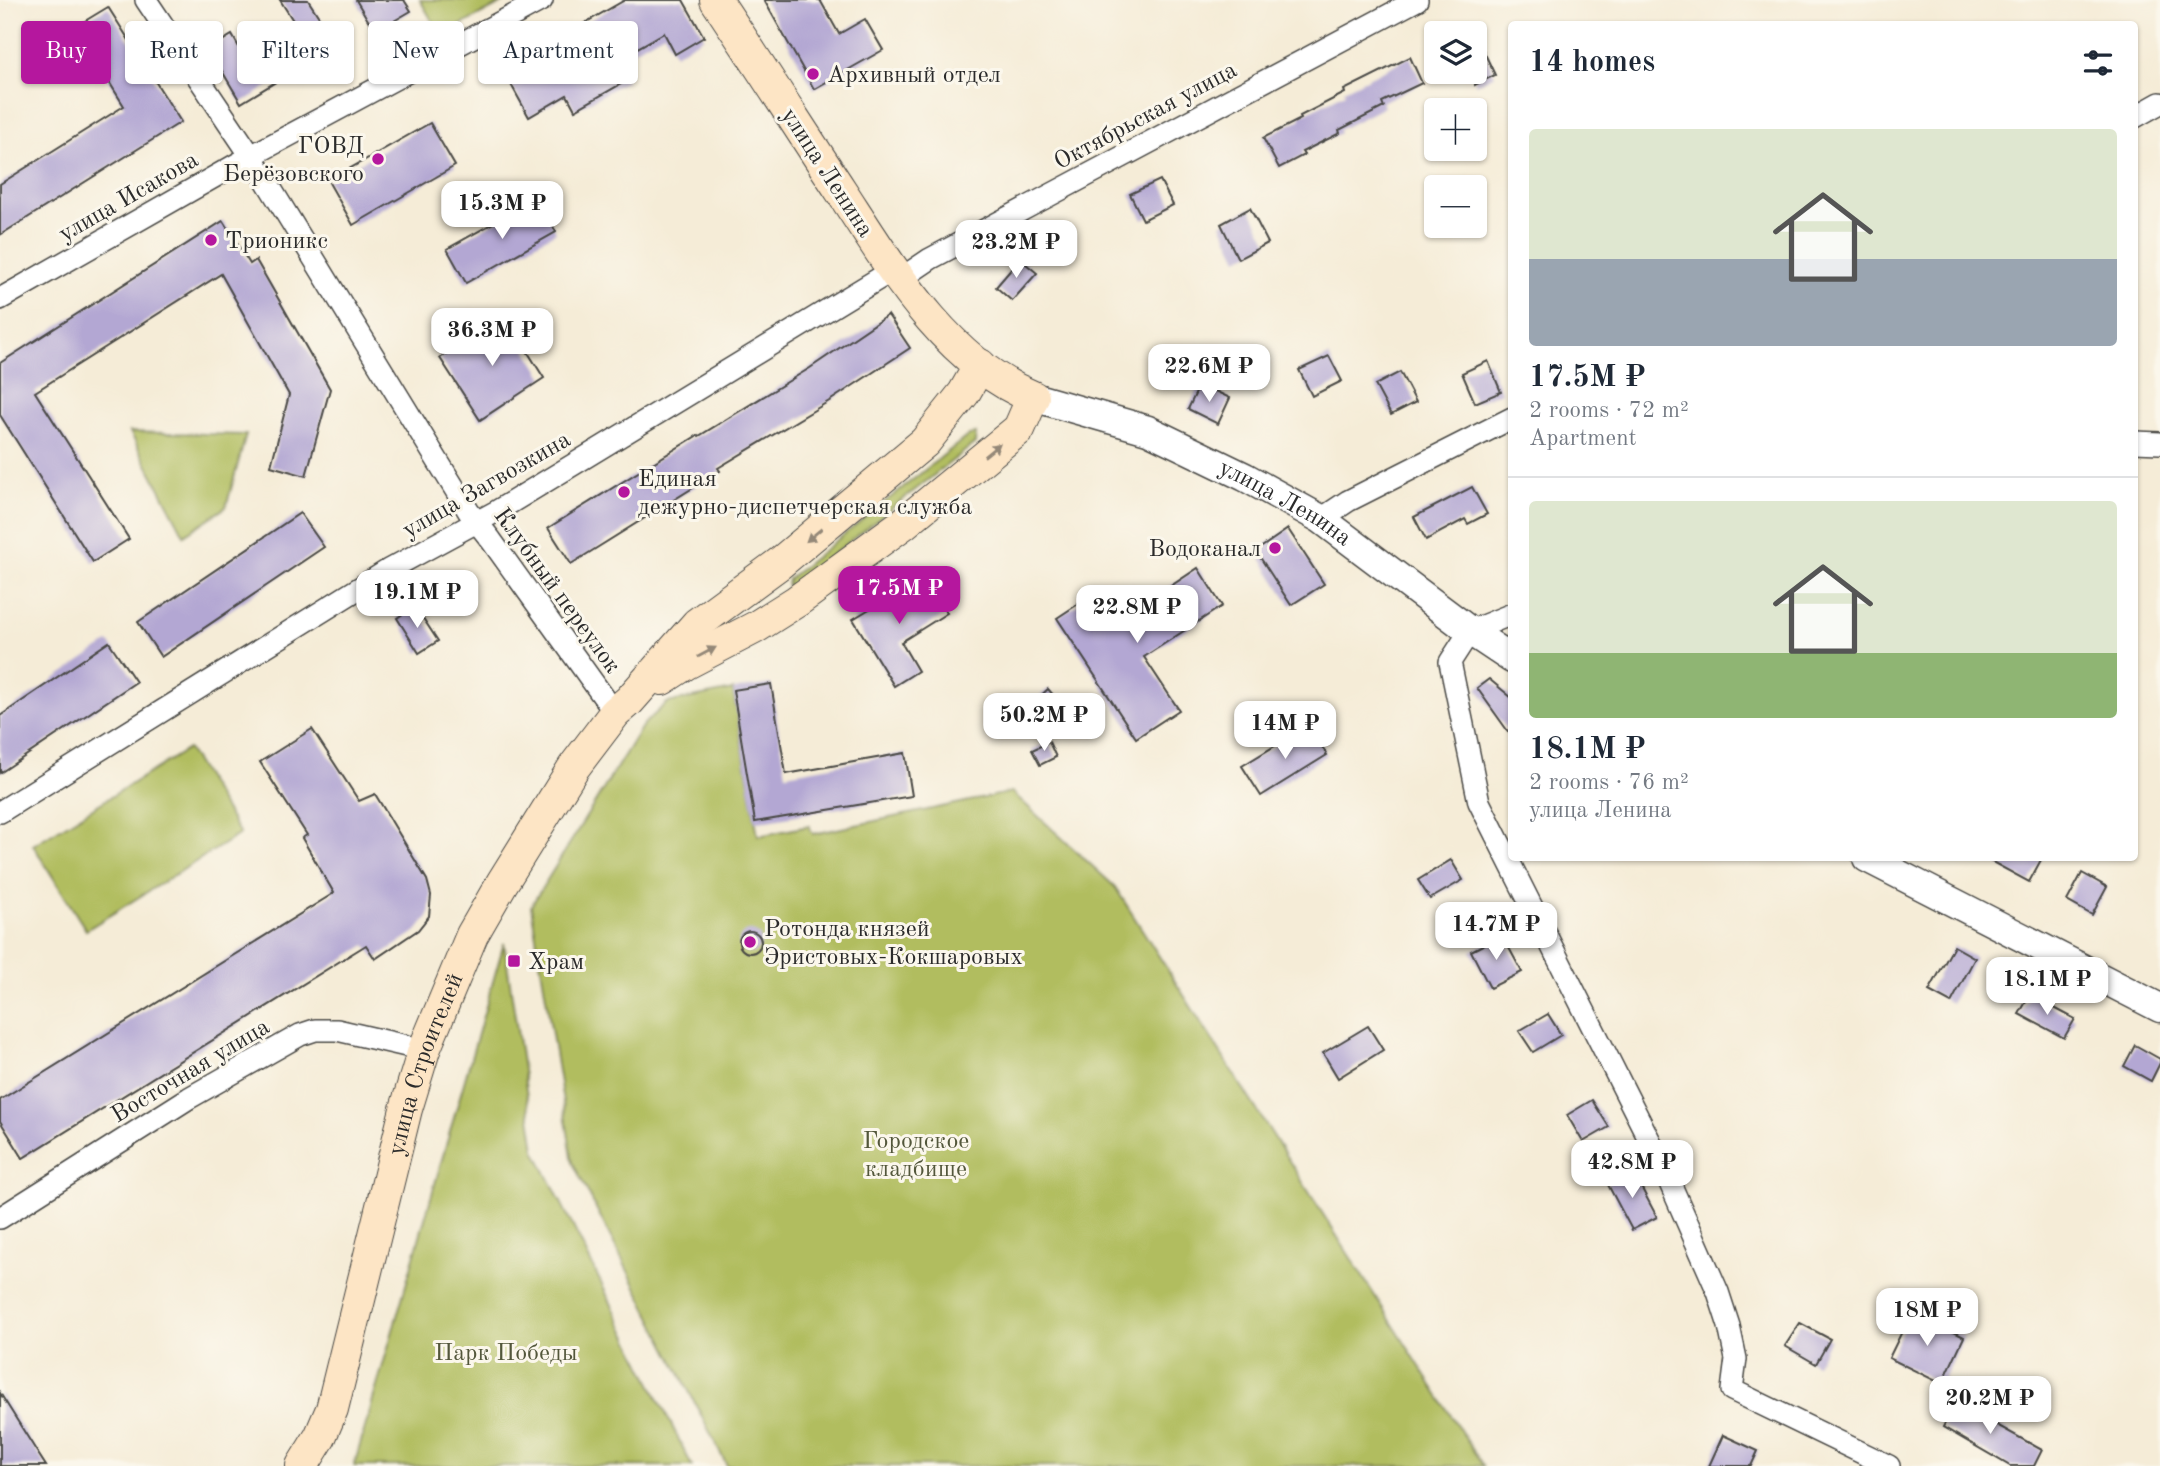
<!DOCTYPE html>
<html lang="en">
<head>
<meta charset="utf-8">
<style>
	:root { --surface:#fff; --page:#f6f6f7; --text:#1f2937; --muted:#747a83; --line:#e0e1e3; --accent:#b5179e }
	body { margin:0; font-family:"Old Standard TT",serif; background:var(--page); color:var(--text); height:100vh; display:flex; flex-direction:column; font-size:26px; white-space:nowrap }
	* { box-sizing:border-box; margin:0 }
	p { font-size:23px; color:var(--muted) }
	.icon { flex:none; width:38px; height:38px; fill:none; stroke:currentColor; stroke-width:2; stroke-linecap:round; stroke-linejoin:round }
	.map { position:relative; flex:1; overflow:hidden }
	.panel { position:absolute; left:1508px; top:21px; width:630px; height:840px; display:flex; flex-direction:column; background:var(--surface); border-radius:7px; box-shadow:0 2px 5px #0004 }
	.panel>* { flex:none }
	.banner { position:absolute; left:21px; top:21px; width:665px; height:63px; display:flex; gap:14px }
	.controls { position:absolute; left:1424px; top:21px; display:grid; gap:14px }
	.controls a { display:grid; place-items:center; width:63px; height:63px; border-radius:7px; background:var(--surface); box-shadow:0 2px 5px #0004; font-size:35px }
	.price { position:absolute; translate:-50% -60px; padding:0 16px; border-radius:14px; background:#fff; color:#222; font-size:23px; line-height:46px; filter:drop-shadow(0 2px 4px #0008) }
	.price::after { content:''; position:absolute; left:50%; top:42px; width:21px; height:16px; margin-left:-10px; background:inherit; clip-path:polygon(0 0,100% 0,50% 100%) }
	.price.selected { background:var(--accent); color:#fff }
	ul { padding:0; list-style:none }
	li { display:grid; align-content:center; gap:14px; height:371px; padding:0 21px }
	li+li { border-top:2px solid var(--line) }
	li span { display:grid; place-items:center; height:217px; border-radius:7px; color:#555 }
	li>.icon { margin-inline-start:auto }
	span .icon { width:126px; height:126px; fill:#fffc; stroke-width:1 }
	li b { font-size:30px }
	h2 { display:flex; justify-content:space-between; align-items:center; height:84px; padding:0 21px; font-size:30px }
	.tag { padding:0 24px; border-radius:7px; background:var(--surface); box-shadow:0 2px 5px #0004; font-size:24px; line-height:63px }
	.tag.selected { background:var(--accent); color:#fff }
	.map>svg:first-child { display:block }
	.green { fill:#b1bd5f; stroke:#6e7445; stroke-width:2 }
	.building { fill:#b3a7d3 }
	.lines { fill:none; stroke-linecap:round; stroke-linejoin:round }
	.minor-casing { stroke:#494845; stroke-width:24 }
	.tertiary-casing { stroke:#494845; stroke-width:31 }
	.secondary-casing { stroke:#494845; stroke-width:34 }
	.minor { stroke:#fff; stroke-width:21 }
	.tertiary { stroke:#fff; stroke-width:28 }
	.secondary { stroke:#fde5c5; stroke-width:32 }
	.oneway { fill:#948878 }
	.poi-dot { fill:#b5179e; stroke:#fbf7ec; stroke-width:2.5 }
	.labels { text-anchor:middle; stroke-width:6; stroke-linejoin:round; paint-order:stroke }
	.poi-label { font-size:24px; fill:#2b2b2b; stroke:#fbf7ec; text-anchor:start }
	.street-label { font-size:24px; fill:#2b2b2b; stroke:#fbf7ec }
	.park-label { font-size:24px; fill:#53573b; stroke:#fbf7ec }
</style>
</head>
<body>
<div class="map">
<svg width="2160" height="1466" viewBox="0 0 2160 1466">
	<rect width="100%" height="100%" fill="#fbf7ec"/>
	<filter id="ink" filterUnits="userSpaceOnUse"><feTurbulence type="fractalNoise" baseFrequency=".0143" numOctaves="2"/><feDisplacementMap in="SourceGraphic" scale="14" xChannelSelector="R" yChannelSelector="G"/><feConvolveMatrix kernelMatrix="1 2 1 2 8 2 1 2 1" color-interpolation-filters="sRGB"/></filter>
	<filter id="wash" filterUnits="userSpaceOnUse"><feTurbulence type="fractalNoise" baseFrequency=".00686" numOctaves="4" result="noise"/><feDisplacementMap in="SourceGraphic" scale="28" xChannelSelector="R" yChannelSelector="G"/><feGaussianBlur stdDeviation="1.57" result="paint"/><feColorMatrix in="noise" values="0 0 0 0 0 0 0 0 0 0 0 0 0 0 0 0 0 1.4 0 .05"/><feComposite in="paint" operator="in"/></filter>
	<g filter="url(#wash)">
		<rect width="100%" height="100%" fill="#f5ecd7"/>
		<g class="green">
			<polygon points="420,0 508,0 441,36"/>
			<polygon points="130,432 246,435 226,507 184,535"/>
			<polygon points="976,434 975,443 794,585 787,586 788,579 969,435"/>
			<polygon points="733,690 758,836 809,826 813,834 1012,792 1115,887 1483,1466 727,1466 573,1163 531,906 643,725 667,703"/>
			<polygon points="188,749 240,834 86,930 33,845"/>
			<polygon points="504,943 535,1150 692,1466 354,1466"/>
		</g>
		<g id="blocks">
			<g class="building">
				<polygon points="280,0 308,0 340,50 321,63 317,57 241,103 209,49 232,35 247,61 299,30"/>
				<polygon points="356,0 404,0 411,11 375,32"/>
				<polygon points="625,0 683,0 704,37 675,54 664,33 615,61 626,81 575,110 567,95 529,117 503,70"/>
				<polygon points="764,0 820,0 839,34 865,19 883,50 814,89"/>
				<polygon points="108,7 181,122 0,235 0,184 124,106 75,27"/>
				<polygon points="1475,33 1495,75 1475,85"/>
				<polygon points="1410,57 1422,83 1382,102 1384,107 1339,130 1340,133 1302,152 1304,155 1279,168 1263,138 1301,119 1300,116 1345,93 1344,90"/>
				<polygon points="430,123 455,166 353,225 328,181"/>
				<polygon points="1160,180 1173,205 1143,220 1130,194"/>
				<polygon points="538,198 556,232 466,283 447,249"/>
				<polygon points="1250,208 1268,243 1238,259 1221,224"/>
				<polygon points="223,221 250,264 256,260 330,389 306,476 271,466 289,395 221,274 35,392 129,539 93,562 0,415 0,363"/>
				<polygon points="1020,259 1037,273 1012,301 996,287"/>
				<polygon points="888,315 910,348 831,400 718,468 720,471 571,564 548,528 698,435 699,436 810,368"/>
				<polygon points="505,316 544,378 480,420 440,358"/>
				<polygon points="1329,356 1342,381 1312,396 1299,370"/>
				<polygon points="1488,361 1501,392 1475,403 1462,373"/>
				<polygon points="1400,372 1416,402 1391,415 1375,385"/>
				<polygon points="1200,384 1230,398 1218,424 1188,409"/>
				<polygon points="1472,487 1487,514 1468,524 1465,519 1426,540 1414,517"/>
				<polygon points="300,513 324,547 161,657 138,622"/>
				<polygon points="1288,529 1324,584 1291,605 1256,551"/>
				<polygon points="1198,568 1222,606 1144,657 1179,710 1136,738 1057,618 1101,589 1121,619"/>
				<polygon points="924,576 947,613 901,642 918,671 894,686 853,619"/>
				<polygon points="415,606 438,641 419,653 397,618"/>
				<polygon points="109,642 136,682 0,773 0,716"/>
				<polygon points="1489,679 1512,698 1512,737 1477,688"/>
				<polygon points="771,684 786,774 905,753 912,796 755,822 733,690"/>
				<polygon points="1048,689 1061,704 1034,729 1020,715"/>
				<polygon points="1309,725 1327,755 1261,796 1242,766"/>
				<polygon points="312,729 359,801 375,794 427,880 431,895 429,916 418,930 375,959 366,945 23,1158 0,1121 0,1100 334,893 302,838 307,835 260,762"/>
				<polygon points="1049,742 1056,757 1040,765 1032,750"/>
				<polygon points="1985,858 2042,858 2029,882"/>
				<polygon points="1451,860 1463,880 1430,899 1418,880"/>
				<polygon points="2082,873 2107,887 2092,915 2067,901"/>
				<circle cx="750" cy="942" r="11"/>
				<polygon points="1502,935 1522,972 1490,988 1471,951"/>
				<polygon points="1954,946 1975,958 1951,1003 1929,991"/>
				<polygon points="2030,995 2075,1019 2064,1038 2019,1014"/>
				<polygon points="1548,1014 1561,1035 1533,1052 1519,1031"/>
				<polygon points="1368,1026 1383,1050 1338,1078 1323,1053"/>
				<polygon points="2135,1045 2160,1059 2160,1063 2151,1081 2124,1066"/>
				<polygon points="1592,1100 1609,1127 1583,1142 1567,1115"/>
				<polygon points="1632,1170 1657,1217 1632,1230 1607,1183"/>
				<polygon points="1912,1311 1964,1337 1942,1384 1889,1358"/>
				<polygon points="1800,1323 1830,1339 1816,1364 1785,1346"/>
				<polygon points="0,1393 37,1452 46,1466 0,1466"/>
				<polygon points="1958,1397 1987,1413 1984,1418 2042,1450 2034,1466 2010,1466 1943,1427"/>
				<polygon points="1723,1435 1758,1451 1751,1466 1709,1466"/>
			</g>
		</g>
	</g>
	<g filter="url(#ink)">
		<use href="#blocks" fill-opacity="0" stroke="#494845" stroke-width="2"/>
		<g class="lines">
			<defs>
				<g id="minor">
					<polyline points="146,0 251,156 469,512 491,540 615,713"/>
					<polyline points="2135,117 2160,103"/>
					<polyline points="899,280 930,259 1417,0"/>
					<polyline points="0,299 251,156 542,0"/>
					<polyline points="2135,442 2160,443"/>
					<polyline points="1321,519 1348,501 1512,418"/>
					<polyline points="1512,614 1470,631 1450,662 1479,802 1662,1165 1718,1292 1729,1326 1736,1359 1732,1390 1889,1466"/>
					<polyline points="0,812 390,569 497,511 893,270"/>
					<polyline points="0,1218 189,1098 300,1035 315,1030 337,1030 424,1050"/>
				</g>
				<g id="tertiary">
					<path id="s1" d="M 1033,397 L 1148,430 L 1245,477 L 1321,519 L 1470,631 L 1512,659"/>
					<polyline points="1867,858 2160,1008"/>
				</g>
				<g id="secondary">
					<path d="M 662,679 L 685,664 L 756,627 L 797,601 L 903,524 L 1019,429 L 1033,397 C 946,362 890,266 841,191 C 799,127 758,63 716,0"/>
					<path id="s2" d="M 302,1466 L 320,1437 L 332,1409 L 406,1109 L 424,1050 L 472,935 L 502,883 L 574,767 L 615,713 L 629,701 L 697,624 L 780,563 L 925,442 L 964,393 L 980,365"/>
				</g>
			</defs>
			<use href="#minor" class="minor-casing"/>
			<use href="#tertiary" class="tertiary-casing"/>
			<use href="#secondary" class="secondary-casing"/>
			<use href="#minor" class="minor"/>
			<use href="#tertiary" class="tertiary"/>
			<use href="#secondary" class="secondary"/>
		</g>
		<defs><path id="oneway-solid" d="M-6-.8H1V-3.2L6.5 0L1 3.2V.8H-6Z" transform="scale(1.75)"/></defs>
		<g class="oneway">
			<use href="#oneway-solid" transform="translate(992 450) rotate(-39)"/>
			<use href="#oneway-solid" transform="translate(814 535) rotate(140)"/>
			<use href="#oneway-solid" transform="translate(707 652) rotate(-28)"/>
		</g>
	</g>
	<g class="poi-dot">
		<circle cx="813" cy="74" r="7"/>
		<circle cx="378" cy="159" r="7"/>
		<circle cx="211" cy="240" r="7"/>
		<circle cx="624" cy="492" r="7"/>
		<circle cx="1275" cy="548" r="7"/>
		<circle cx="750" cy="942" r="7"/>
		<rect x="507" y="954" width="14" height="14" rx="3.5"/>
	</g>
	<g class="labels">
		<g class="poi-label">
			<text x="827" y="82">Архивный отдел</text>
			<text x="364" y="153" text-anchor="end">ГОВД<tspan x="364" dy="28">Берёзовского</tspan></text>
			<text x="225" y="248">Трионикс</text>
			<text x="638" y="486">Единая<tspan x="638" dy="28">дежурно-диспетчерская служба</tspan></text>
			<text x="1261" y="556" text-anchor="end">Водоканал</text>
			<text x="764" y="936">Ротонда князей<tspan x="764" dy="28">Эристовых-Кокшаровых</tspan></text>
			<text x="528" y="969">Храм</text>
		</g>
		<g class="street-label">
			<text transform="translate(1145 115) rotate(-28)" y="8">Октябрьская улица</text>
			<text transform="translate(828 172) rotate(57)" y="8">улица Ленина</text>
			<text transform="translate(128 196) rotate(-30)" y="8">улица Исакова</text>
			<text transform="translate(486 484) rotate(-30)" y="8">улица Загвозкина</text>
			<text dy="8" stroke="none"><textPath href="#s1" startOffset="275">улица Ленина</textPath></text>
			<text transform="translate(558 590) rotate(54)" y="8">Клубный переулок</text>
			<text dy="8" stroke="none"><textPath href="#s2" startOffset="422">улица Строителей</textPath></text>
			<text transform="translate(190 1070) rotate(-31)" y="8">Восточная улица</text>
		</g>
		<g class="park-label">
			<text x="916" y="1148">Городское<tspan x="916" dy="28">кладбище</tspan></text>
			<text x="506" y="1360">Парк Победы</text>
		</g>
	</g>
</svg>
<div class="controls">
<a><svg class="icon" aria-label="layers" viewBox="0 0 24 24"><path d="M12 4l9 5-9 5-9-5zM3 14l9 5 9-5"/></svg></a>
<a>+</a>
<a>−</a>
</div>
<b class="price" style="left:502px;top:241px">15.3M ₽</b>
<b class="price" style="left:1016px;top:280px">23.2M ₽</b>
<b class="price" style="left:492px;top:368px">36.3M ₽</b>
<b class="price" style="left:1209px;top:404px">22.6M ₽</b>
<b class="price selected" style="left:899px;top:626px">17.5M ₽</b>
<b class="price" style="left:417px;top:630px">19.1M ₽</b>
<b class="price" style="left:1137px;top:645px">22.8M ₽</b>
<b class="price" style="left:1044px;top:753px">50.2M ₽</b>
<b class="price" style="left:1285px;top:761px">14M ₽</b>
<b class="price" style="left:1496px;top:962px">14.7M ₽</b>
<b class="price" style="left:2047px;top:1017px">18.1M ₽</b>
<b class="price" style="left:1632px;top:1200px">42.8M ₽</b>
<b class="price" style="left:1927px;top:1348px">18M ₽</b>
<b class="price" style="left:1990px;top:1436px">20.2M ₽</b>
<div class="banner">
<a class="tag selected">Buy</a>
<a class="tag">Rent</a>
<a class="tag">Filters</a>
<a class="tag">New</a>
<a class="tag">Apartment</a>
</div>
<section class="panel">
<h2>14 homes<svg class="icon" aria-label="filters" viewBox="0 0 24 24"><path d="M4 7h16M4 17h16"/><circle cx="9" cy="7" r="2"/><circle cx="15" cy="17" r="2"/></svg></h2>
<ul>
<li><span style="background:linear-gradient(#dfe7d0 60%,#9aa5b1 0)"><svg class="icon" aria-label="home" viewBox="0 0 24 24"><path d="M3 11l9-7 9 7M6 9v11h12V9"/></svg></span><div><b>17.5M ₽</b><p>2 rooms · 72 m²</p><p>Apartment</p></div></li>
<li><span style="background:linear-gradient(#dfe7d0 70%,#8fb573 0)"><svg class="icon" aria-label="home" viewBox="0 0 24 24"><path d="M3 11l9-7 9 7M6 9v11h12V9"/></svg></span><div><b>18.1M ₽</b><p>2 rooms · 76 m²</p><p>улица Ленина</p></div></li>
</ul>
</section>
</div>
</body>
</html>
